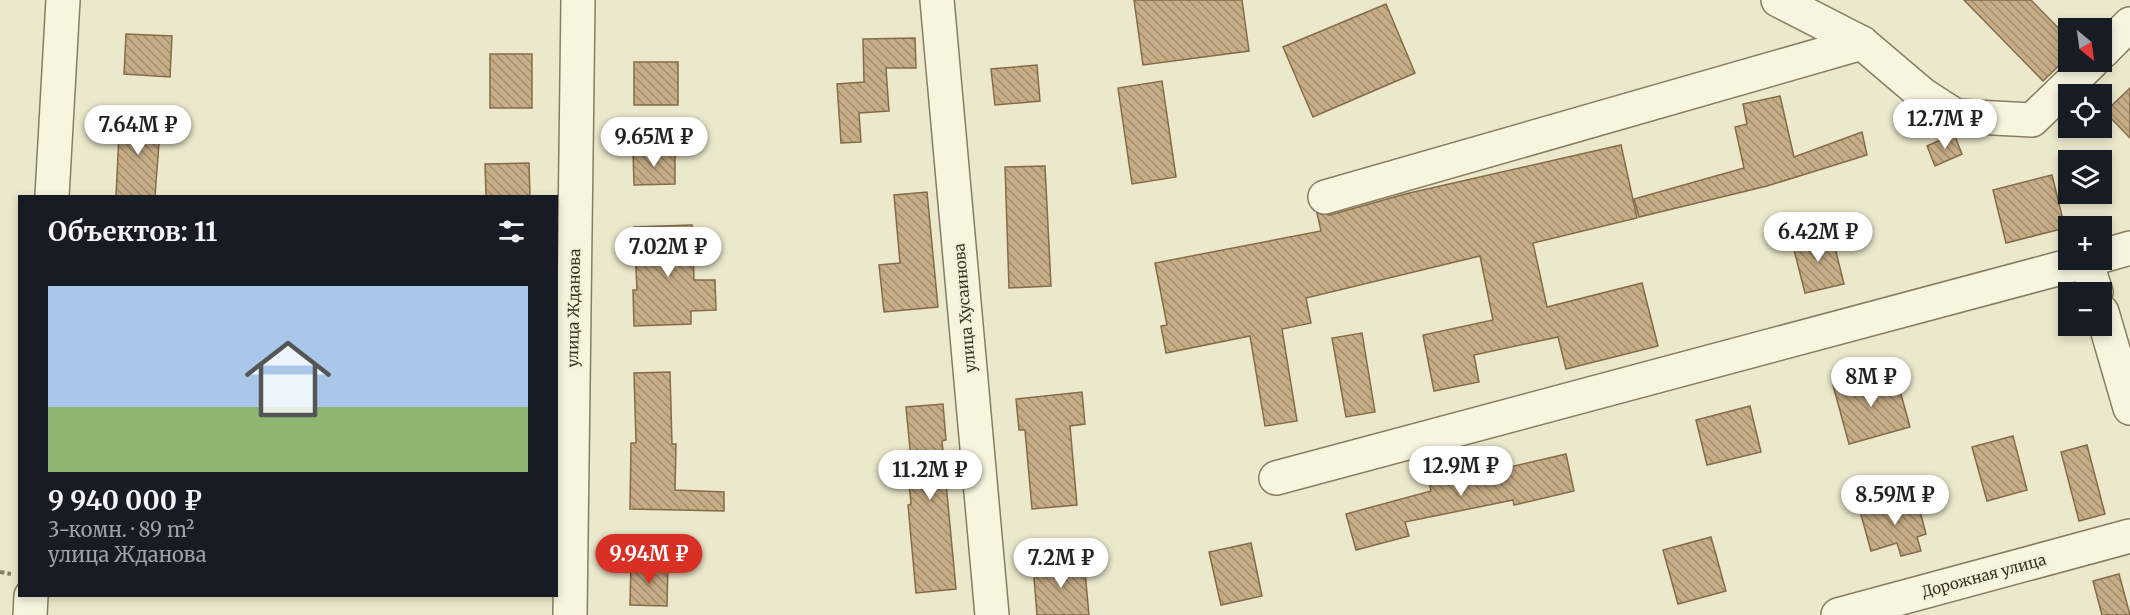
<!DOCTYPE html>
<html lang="ru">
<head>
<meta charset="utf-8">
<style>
	:root { --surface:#171b24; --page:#242831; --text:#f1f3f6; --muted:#9ea1a6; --line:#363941; --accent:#d93025 }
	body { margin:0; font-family:Merriweather,serif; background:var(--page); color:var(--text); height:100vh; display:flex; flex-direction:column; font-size:22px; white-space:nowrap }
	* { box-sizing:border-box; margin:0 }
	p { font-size:20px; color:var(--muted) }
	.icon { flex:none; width:33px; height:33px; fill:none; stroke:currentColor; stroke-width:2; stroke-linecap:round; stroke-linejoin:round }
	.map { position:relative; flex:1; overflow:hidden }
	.details { position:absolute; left:18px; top:195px; width:540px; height:402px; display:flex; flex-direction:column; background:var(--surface); border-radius:0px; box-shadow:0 3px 9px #0003 }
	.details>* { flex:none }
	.needle { width:39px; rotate:151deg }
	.tools { position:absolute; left:2058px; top:18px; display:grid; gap:12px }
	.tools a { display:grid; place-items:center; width:54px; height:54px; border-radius:0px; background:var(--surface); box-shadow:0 3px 9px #0003; font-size:30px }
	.price { position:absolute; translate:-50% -51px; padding:0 14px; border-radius:21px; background:#fff; color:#222; font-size:20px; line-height:39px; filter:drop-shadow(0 2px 3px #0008) }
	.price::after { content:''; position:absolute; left:50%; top:36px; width:18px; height:14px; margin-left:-9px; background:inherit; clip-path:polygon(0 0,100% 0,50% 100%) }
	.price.selected { background:var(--accent); color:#fff }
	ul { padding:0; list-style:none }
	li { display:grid; align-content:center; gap:12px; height:318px; padding:0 30px }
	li+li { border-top:2px solid var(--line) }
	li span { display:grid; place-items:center; height:186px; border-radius:0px; color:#555 }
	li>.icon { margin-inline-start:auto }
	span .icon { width:108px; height:108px; fill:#fffc; stroke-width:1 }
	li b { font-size:26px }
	h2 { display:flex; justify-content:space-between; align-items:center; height:72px; padding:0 30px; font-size:26px }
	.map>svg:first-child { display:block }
	.building { fill:url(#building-back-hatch); stroke:#856c49; stroke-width:1.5 }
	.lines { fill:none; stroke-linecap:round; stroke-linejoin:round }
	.minor-casing { stroke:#887d61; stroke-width:36 }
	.path { stroke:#887d61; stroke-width:4; stroke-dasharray:4.5 3; stroke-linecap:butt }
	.minor { stroke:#f7f4df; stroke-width:33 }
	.labels { text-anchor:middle; stroke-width:4.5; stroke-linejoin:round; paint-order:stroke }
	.street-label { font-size:15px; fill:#3a3323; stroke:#f4f1db }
</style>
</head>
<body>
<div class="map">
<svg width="2130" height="615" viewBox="0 0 2130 615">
	<defs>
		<pattern id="building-back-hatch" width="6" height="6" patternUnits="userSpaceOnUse" patternTransform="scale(1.5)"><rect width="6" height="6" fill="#c6ad86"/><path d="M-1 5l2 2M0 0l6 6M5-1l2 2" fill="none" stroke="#a28d6d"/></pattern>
	</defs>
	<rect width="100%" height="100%" fill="#ece8cc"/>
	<g class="building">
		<polygon points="1134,0 1242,0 1249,51 1143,65"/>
		<polygon points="1964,0 2031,0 2068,38 2068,57 2043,81"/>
		<polygon points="1386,4 1415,73 1313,117 1283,47"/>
		<polygon points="126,34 172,36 170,77 124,74"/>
		<polygon points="915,38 916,68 886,68 889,111 859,113 861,142 841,143 837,84 864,82 863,39"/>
		<rect x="490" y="54" width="42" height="54"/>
		<rect x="634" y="62" width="44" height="43"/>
		<polygon points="1037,65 1040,101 995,105 991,69"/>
		<polygon points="1162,81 1176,177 1132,184 1118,88"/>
		<polygon points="2130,88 2130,138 2105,112"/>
		<polygon points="1780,96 1794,157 1862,132 1867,155 1767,186 1639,217 1634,199 1744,168 1735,127 1747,124 1743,104"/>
		<polygon points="120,115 161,117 155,196 116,196"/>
		<polygon points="1954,134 1962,154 1935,166 1927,146"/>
		<polygon points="1621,145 1637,218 1533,243 1547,307 1642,283 1658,346 1566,369 1558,337 1474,355 1479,382 1434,391 1423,335 1493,320 1480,256 1306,298 1311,323 1282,329 1297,421 1265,426 1250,336 1166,353 1161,326 1167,325 1155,263 1321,231 1317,213 1330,215 1405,194"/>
		<polygon points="675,151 675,184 634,185 633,152"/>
		<polygon points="529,163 530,196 486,196 485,164"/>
		<polygon points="1045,166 1051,286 1009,288 1005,167"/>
		<polygon points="2052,175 2065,228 2006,243 1993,190"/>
		<polygon points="927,192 938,307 884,312 879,265 900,263 894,195"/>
		<polygon points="692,225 694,280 715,280 716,310 691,311 691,324 634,326 633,290 637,290 634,227"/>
		<polygon points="1831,232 1844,284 1805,293 1792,242"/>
		<polygon points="1362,333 1375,412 1346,417 1332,338"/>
		<polygon points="670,372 672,444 676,444 675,490 724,492 724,511 630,509 631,443 636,443 634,373"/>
		<polygon points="1896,376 1910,427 1849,444 1833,385 1864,377 1866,385"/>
		<polygon points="1082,392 1085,424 1070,426 1077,505 1032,509 1025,430 1019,430 1016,399"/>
		<polygon points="943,404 946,440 942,441 956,589 916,593 908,505 911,504 909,481 913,481 906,407"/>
		<polygon points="1750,406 1761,452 1707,465 1696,420"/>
		<polygon points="2013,436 2027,490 1987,501 1972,447"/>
		<polygon points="2087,445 2105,514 2079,521 2061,452"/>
		<polygon points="1566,454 1574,491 1514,505 1513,500 1405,522 1409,536 1356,550 1346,514 1431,491 1428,478 1487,465 1489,472"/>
		<polygon points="1916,496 1926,534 1917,537 1921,551 1901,556 1897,543 1871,551 1860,511"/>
		<polygon points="1711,537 1726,591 1678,604 1663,550"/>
		<polygon points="1251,543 1262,596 1221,605 1209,552"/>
		<polygon points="1084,561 1089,615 1037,615 1033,565"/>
		<polygon points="631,564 668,564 667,606 630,605"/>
		<polygon points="2119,574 2130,615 2102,615 2093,581"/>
	</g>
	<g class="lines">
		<defs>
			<g id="minor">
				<polyline points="937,0 992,615"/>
				<polyline points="1778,0 1862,43 1922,94 1956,116 2032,120 2092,62"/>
				<polyline points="2102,52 2130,24"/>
				<polyline points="52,196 63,0"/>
				<polyline points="1325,197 1862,43"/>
				<polyline points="2102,256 2130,248"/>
				<polyline points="2086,261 2096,292"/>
				<polyline points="2102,312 2130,408"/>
				<polyline points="1276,478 2091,260"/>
				<polyline points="30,615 31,596"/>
				<polyline points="570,615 578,0"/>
				<polyline points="1838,615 2130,536"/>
			</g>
		</defs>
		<use href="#minor" class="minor-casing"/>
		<polyline class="path" points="0,572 11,574"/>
		<use href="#minor" class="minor"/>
	</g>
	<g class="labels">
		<g class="street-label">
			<text transform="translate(574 308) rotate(-89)" y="5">улица Жданова</text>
			<text transform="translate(965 308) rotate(-95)" y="5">улица Хусаинова</text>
			<text transform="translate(1984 576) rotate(-15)" y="5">Дорожная улица</text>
		</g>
	</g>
</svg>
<div class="tools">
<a><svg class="needle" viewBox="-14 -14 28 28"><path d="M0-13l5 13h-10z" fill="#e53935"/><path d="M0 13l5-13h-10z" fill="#9ea1a6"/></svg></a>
<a><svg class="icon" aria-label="locate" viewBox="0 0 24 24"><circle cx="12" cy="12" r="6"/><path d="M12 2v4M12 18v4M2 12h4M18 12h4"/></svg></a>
<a><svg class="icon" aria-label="layers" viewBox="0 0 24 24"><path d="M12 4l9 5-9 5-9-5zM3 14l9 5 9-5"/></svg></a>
<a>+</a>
<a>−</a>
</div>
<b class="price" style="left:1945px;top:150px">12.7M ₽</b>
<b class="price" style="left:138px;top:156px">7.64M ₽</b>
<b class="price" style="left:654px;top:168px">9.65M ₽</b>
<b class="price" style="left:1818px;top:263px">6.42M ₽</b>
<b class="price" style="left:668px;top:278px">7.02M ₽</b>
<b class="price" style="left:1871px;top:408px">8M ₽</b>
<b class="price" style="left:1461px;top:497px">12.9M ₽</b>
<b class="price" style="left:930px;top:501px">11.2M ₽</b>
<b class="price" style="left:1895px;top:526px">8.59M ₽</b>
<b class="price selected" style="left:649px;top:585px">9.94M ₽</b>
<b class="price" style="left:1061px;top:589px">7.2M ₽</b>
<section class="details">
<h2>Объектов: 11<svg class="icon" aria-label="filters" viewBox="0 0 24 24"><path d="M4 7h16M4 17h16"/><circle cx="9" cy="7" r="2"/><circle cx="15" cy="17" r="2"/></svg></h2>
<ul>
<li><span style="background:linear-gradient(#a9c7e8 65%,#8fb573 0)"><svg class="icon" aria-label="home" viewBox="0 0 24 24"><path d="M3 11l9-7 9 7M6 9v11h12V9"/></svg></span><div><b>9 940 000 ₽</b><p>3-комн. · 89 m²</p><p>улица Жданова</p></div></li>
</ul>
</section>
</div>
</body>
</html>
